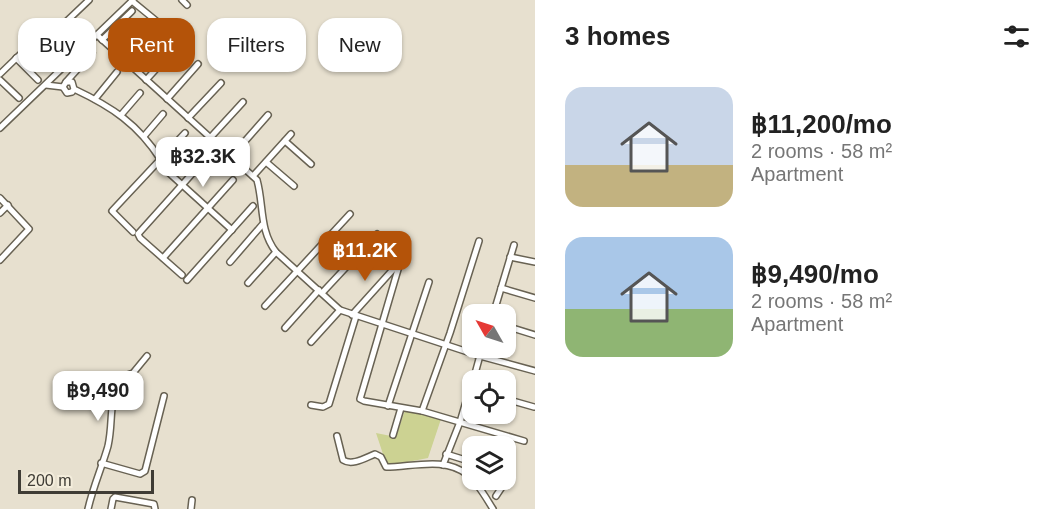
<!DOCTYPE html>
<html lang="en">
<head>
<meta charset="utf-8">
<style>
	:root { --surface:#fff; --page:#f2f2f2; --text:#222; --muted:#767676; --accent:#b45309 }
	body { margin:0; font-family:Helvetica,sans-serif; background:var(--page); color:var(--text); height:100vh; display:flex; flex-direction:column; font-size:22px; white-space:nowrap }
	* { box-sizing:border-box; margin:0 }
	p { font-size:20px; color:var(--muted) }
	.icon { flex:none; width:33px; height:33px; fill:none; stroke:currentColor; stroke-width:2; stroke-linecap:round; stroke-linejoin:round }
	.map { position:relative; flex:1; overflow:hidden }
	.side { display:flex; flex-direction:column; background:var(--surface); width:528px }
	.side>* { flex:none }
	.top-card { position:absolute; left:18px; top:18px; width:426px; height:54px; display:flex; gap:12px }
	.needle { width:39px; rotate:309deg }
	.controls { position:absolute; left:462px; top:304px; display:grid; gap:12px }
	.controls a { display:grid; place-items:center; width:54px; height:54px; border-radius:12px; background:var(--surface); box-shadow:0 2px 4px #0004; font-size:30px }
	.scale { position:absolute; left:18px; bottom:15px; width:136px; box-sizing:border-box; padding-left:6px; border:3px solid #3f3c35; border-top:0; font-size:16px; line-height:21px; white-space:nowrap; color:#3f3c35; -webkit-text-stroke:4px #f4eddc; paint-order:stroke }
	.price { position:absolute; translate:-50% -51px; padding:0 14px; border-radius:12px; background:#fff; color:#222; font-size:20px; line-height:39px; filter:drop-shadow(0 2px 3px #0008) }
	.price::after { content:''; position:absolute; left:50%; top:36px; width:18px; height:14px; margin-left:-9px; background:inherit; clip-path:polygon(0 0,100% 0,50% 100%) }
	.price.current { background:var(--accent); color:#fff }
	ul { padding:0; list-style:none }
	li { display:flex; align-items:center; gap:18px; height:150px; padding:0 30px }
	li span { display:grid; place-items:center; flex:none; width:168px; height:120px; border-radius:18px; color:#555 }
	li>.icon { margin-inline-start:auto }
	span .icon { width:72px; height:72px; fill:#fffc; stroke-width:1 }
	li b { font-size:26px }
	h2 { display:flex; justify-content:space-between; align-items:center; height:72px; padding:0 30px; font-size:26px }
	.pill { padding:0 21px; border-radius:18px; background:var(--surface); box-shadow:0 2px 4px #0004; font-size:21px; line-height:54px }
	.pill.current { background:var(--accent); color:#fff }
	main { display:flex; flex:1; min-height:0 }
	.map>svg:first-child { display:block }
	.green { fill:#ccd292 }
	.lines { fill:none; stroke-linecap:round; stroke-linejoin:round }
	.street-casing { stroke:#686253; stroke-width:8 }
	.street { stroke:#fff; stroke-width:5 }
</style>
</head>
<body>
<main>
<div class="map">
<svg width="535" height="509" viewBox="0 0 535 509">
	<rect width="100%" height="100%" fill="#e7e0cf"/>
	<polygon class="green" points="405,410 441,419 428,458 387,466 376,433 396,437"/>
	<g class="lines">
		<defs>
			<g id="street">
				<polyline points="182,0 187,5"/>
				<polyline points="132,1 160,24"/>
				<path d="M 97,35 L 257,180 C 264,205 259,230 276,252 L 340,310 L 480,356 L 535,371"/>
				<polyline points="102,40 132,11"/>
				<polyline points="16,58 38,80"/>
				<polyline points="70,61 49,38 89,0"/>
				<polyline points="125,61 156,27"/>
				<polyline points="0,74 33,42 44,49 56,61"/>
				<polyline points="0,80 19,98"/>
				<polyline points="146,80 178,45"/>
				<polyline points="66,82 92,53"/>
				<polyline points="46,85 63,87"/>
				<path d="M 74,89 L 72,92 L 67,93 L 63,87 L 66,82 L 72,82 L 74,89 C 112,107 138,124 161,160"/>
				<polyline points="95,99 117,72"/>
				<polyline points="167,99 198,64"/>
				<polyline points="121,115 140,93"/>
				<polyline points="188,118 221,83"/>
				<polyline points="0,128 133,0"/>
				<polyline points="145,135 163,114"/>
				<polyline points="210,138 243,102"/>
				<polyline points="285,141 311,164"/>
				<polyline points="231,157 268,115"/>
				<polyline points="266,162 294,186"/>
				<polyline points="158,163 232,230"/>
				<polyline points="253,176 291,134"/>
				<polyline points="0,198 29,229 0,260"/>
				<polyline points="0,213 8,205"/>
				<polyline points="133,232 112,211 185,133"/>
				<polyline points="510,257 535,262"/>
				<polyline points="163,258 233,180"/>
				<polyline points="230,262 262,225"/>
				<polyline points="182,275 140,238 138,234 208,156"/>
				<polyline points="187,280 253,206"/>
				<polyline points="248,283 276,252"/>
				<polyline points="501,288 535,298"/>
				<polyline points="322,293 377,234"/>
				<polyline points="265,306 350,214"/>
				<polyline points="352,315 397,265 399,266 360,399 364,401 422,411 524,441"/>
				<polyline points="493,315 514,245"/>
				<polyline points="506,326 535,335"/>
				<polyline points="285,328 319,290"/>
				<polyline points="311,342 340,310"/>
				<polyline points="473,381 482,348"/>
				<polyline points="506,399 534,407"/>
				<polyline points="311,405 323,407 329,404 356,316"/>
				<polyline points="388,406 429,282"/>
				<polyline points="422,411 450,333 479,241"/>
				<polyline points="393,435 401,408"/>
				<path d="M 337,436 L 343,460 C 352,466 365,458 375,454 L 381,457 L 386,467 C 412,467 445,456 468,475 C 478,483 486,498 493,509"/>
				<polyline points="446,454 472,462"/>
				<polyline points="101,463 140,474 145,471 164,396"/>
				<polyline points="443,465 460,422 472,381"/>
				<polyline points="496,496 508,478 506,472"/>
				<path d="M 88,509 C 93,487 102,467 108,446 C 114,418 107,405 122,377 L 133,373 L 147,356"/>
				<polyline points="111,509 113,499 115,497 154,504 155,509"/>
				<polyline points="191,509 192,500"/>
			</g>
		</defs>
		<use href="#street" class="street-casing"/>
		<use href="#street" class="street"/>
	</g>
</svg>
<div class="controls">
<a><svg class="needle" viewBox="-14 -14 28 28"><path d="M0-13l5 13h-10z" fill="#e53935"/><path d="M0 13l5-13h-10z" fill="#767676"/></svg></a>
<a><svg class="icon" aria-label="locate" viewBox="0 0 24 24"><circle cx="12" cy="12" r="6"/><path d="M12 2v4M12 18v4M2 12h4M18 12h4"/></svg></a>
<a><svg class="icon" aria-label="layers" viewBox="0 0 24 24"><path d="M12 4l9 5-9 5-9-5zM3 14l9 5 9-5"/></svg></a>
</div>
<div class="scale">200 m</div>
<b class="price" style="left:203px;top:188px">฿32.3K</b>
<b class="price current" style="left:365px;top:282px">฿11.2K</b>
<b class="price" style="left:98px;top:422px">฿9,490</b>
<div class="top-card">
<a class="pill">Buy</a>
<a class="pill current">Rent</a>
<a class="pill">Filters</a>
<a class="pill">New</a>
</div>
</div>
<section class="side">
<h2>3 homes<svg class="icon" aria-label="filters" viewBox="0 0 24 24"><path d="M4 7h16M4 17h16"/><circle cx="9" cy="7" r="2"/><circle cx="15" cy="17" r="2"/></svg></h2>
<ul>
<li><span style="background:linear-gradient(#c9d6e8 65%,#c2b280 0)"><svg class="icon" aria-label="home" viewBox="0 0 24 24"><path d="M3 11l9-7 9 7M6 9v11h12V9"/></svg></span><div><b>฿11,200/mo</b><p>2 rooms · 58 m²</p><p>Apartment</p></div></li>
<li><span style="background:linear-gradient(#a9c7e8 60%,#8fb573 0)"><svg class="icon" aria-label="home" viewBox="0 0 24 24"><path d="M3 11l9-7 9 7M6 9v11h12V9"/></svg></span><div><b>฿9,490/mo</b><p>2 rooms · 58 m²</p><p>Apartment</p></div></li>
</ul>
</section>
</main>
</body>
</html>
